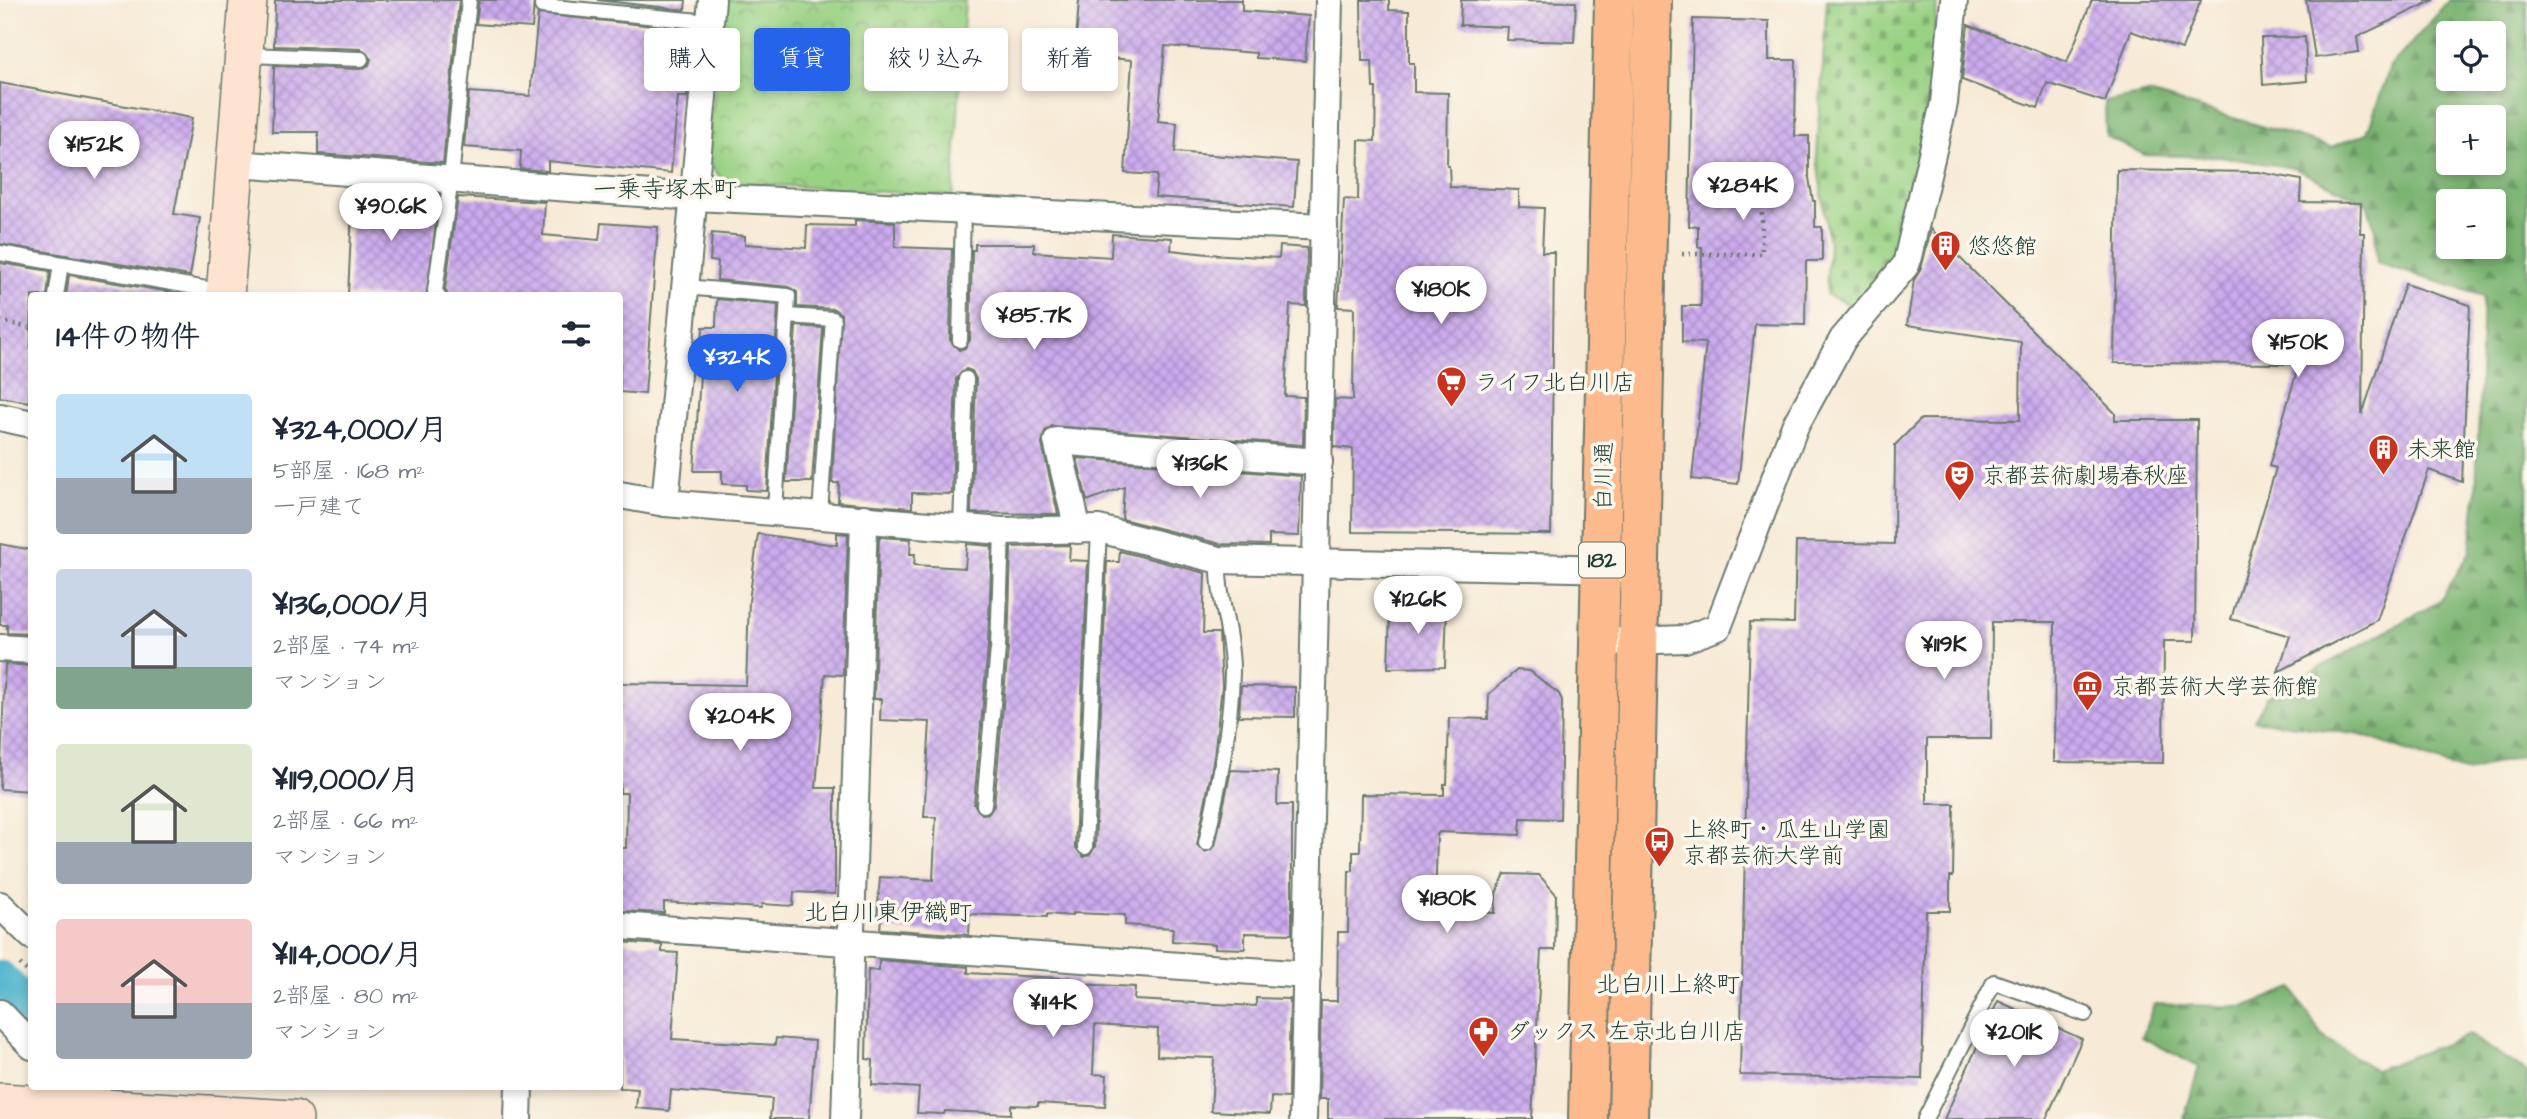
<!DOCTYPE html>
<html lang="ja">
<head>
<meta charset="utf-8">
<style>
	:root { --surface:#fff; --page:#f2f2f3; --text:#1f2937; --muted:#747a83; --accent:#2563eb }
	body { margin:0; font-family:"Architects Daughter","Klee One",sans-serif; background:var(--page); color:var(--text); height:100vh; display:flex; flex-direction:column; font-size:26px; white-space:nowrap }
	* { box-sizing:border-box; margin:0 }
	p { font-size:23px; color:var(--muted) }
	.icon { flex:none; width:38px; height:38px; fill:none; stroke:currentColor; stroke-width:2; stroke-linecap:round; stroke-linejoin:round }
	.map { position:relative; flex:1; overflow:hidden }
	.sheet { position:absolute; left:28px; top:292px; width:595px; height:798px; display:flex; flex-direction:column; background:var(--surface); border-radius:7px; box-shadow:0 4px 10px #0003 }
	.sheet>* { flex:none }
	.hud { position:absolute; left:644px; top:28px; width:665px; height:63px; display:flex; gap:14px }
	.buttons { position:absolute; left:2436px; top:21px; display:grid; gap:14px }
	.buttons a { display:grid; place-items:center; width:70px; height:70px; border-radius:7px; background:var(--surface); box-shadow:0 4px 10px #0003; font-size:35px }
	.price { position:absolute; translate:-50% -60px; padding:0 16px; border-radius:24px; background:#fff; color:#222; font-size:23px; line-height:46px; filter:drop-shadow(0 2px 4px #0008) }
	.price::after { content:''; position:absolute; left:50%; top:42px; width:21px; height:16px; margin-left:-10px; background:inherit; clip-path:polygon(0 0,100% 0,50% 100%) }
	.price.current { background:var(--accent); color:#fff }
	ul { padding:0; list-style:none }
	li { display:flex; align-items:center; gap:21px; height:175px; padding:0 28px }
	li span { display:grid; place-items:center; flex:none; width:196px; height:140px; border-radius:7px; color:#555 }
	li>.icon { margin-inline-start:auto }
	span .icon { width:84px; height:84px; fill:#fffc; stroke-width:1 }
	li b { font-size:30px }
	h2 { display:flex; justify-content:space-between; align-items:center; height:84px; padding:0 28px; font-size:30px }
	.pill { padding:0 24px; border-radius:7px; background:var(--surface); box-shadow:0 4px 10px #0003; font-size:24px; line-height:63px }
	.pill.current { background:var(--accent); color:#fff }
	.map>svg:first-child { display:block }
	.forest { fill:url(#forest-firs); stroke:#4d7853; stroke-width:2; fill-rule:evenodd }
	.cemetery { fill:url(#cemetery-stones); stroke:#5c885c; stroke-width:2 }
	.park { fill:url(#park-crowns); stroke:#5c885c; stroke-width:2 }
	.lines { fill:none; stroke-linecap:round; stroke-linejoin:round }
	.canal { stroke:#4db3cc; stroke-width:35 }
	.building { fill:url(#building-cross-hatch) }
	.lane-casing { stroke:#6b7a6d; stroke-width:18 }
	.street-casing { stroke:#6b7a6d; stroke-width:30 }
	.secondary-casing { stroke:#6b7a6d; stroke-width:40 }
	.primary-casing { stroke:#6b7a6d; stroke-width:42 }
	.path { stroke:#6b7a6d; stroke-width:4.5; stroke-dasharray:2 5; stroke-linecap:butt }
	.lane { stroke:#fff; stroke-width:14 }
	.street { stroke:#fff; stroke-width:26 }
	.secondary { stroke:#fee3d1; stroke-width:37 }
	.primary { stroke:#fcba8d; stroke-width:38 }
	.labels { text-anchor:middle; stroke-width:7; stroke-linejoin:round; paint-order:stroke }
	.shield { fill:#fbf7ec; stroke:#61756b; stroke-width:2 }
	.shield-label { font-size:21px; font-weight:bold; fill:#1f3d34 }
	.poi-label { font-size:23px; fill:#1f3d34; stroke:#fbf7ec; text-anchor:start }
	.street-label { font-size:23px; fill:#1f3d34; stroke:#fbf7ec }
	.neighbourhood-label { font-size:24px; fill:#1f3d34; stroke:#fbf7ec }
</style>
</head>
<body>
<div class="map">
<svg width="2527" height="1119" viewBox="0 0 2527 1119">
	<defs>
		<pattern id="forest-firs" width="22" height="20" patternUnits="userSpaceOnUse" patternTransform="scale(1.75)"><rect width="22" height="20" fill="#7bb472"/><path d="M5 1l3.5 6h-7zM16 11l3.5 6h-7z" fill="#64945e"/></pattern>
		<pattern id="cemetery-stones" width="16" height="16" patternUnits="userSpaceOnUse" patternTransform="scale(1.75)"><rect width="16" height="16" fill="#9ad284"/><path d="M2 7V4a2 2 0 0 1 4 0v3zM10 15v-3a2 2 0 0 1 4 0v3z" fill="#7dac6d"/></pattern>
		<pattern id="park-crowns" width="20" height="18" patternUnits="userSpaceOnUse" patternTransform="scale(1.75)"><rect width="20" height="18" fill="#9ad284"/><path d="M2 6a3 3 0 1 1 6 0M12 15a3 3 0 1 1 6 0" fill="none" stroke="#7dac6d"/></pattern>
		<pattern id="building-cross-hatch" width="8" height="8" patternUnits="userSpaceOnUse" patternTransform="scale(1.75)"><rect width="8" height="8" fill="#cae"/><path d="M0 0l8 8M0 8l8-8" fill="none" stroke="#a58cc2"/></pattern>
	</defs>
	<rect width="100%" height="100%" fill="#fbf7ec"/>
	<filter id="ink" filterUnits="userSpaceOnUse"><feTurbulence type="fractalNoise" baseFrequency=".0143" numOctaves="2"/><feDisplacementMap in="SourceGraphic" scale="14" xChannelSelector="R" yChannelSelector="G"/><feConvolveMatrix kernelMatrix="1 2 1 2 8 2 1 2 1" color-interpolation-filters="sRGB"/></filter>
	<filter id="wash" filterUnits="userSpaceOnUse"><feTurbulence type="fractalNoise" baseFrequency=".00686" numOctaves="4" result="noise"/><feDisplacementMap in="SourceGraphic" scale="28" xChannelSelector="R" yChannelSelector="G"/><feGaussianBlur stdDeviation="1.57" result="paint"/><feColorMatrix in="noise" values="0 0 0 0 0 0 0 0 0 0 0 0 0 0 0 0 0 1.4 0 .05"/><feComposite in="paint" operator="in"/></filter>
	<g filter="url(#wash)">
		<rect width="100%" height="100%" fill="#f7ead6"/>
		<g class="forest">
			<path d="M 2450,0 L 2527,0 L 2527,758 L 2520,756 L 2466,772 L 2361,735 L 2254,720 L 2267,697 L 2440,601 L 2470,552 L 2476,495 L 2483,296 L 2377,263 L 2375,230 L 2367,203 L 2294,168 L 2222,157 L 2145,155 L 2106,136 L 2105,102 L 2149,93 L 2331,147 L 2367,133 L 2390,67 ZM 2448,33 L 2494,33 L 2494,79 L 2448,79 ZM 2448,117 L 2494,117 L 2494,163 L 2448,163 ZM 2448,201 L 2494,201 L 2494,247 L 2448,247 Z"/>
			<polygon points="2292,988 2322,1036 2375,1070 2469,1035 2527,1072 2527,1119 2184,1119 2199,1067 2142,1037 2154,1004 2244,1007"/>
		</g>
		<path class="cemetery" d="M 1827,0 L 1937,2 C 1928,98 1926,236 1856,308 L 1826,294 L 1829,243 L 1817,158 Z"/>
		<polygon class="park" points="724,0 965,0 953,196 724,182 707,160"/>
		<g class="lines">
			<polyline class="canal" points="0,978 32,1010"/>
		</g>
		<g id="blocks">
			<g class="building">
				<polygon points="275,0 459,0 443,163 318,154 318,132 272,132 274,66 361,69 369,65 371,59 361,49 274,46"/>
				<polygon points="479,0 534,0 532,28 476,24"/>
				<polygon points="597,0 686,0 685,10"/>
				<polygon points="1079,0 1242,0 1242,11 1309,16 1305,61 1256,58 1256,53 1165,46 1158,121 1177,123 1175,152 1297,162 1294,207 1155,197 1157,175 1125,173 1132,60 1075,55"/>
				<polygon points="1361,0 1389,0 1389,10 1409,11 1409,63 1414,63 1414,92 1448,93 1447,166 1449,166 1450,187 1519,190 1519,207 1544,208 1542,252 1554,252 1551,534 1352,532 1353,449 1334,447 1335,399 1353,400 1354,308 1338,307 1344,199 1358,200 1359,140 1375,141 1376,88 1373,88 1372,61 1362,61"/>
				<polygon points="1461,0 1576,2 1574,42 1507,40 1508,27 1460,25"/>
				<polygon points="2092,0 2201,0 2182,49 2131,31 2105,102 2047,83 2038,108 1962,80 1968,25 2067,62"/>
				<polygon points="2306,0 2434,0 2357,37 2359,52 2315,58"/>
				<polygon points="538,14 683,29 683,38 693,38 687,97 678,97 671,173 548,161 548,171 520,169 521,151 464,147 469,92 530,96"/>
				<polygon points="1693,19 1769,21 1769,60 1796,60 1795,136 1809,136 1809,178 1813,201 1815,201 1815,227 1822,227 1822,261 1806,261 1805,325 1755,324 1738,484 1692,479 1706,343 1682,342 1682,306 1701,306 1702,247 1698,247 1698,226 1689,226"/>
				<polygon points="2305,37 2307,81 2263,85 2261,38"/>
				<polygon points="0,83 192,118 174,214 200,218 190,276 0,244"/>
				<polygon points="2117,170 2258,172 2301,180 2300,202 2361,203 2360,233 2364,233 2362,415 2405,284 2470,305 2462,482 2429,470 2377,620 2278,672 2290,636 2231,619 2276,468 2269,466 2299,364 2114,363"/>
				<polygon points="353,188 439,194 427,296 348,296"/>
				<polygon points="458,197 545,202 543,235 599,240 601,223 658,227 645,394 620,392 620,296 516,291 516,296 448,296 445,289"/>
				<polygon points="855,220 895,222 895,247 952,249 950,340 959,350 965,348 970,340 972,250 975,250 975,244 1034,244 1034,252 1111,257 1112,234 1172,238 1171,250 1208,254 1279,258 1280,246 1307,248 1306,306 1290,305 1285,396 1304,397 1303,445 1052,426 1045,431 1042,444 1058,514 971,513 976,379 972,371 966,369 956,379 952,494 912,493 912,508 838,502 839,483 832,483 841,314 834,309 797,307 797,292 789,287 717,280 718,262 710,261 712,233 745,236 745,244 806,248 807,225 855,226"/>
				<polygon points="1931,229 2115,413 2115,420 2197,420 2195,641 2164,641 2163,763 2054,762 2055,622 1992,622 1991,739 1927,739 1927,804 1954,804 1953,876 1950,876 1950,911 1926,911 1922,1079 1740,1075 1750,622 1794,623 1796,542 1894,544 1895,445 1921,419 2020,420 2021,342 1907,325 1914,280 1921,269"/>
				<polygon points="0,263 50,271 47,296 32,296 29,402 0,397"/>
				<polygon points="69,275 187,295 187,296 66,296"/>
				<polygon points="717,299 778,305 767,491 746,490 746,485 722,484 722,471 694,471 703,327 716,327"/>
				<polygon points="796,326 823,328 812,482 786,482"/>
				<polygon points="1077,458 1301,476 1299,536 1269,535 1269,545 1221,544 1122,519 1124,487 1087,501"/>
				<polygon points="837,533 848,534 843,675 825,674 816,788 835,788 835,894 794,892 793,906 762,904 761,908 664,902 664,913 620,911 620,848 626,848 627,793 620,793 620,683 746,685 749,601 758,534 837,545"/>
				<polygon points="879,537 911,539 910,554 915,554 914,565 965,568 967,544 992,546 988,647 974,804 982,814 989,813 994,806 1008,649 1011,547 1070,545 1069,560 1088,561 1075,847 1084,857 1090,855 1095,847 1107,562 1119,562 1120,551 1205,573 1203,633 1219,633 1222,686 1214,757 1197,845 1205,852 1215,846 1231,770 1278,772 1277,805 1292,805 1292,934 1245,933 1245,949 1215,948 1215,944 1172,941 1173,928 1125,925 1125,915 1072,913 1072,916 1047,914 1047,917 970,914 969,935 880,929 881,919 877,919 880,877 933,880 936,817 924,817 930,722 880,720 881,699 874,699"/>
				<polygon points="0,544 32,550 32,634 7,633 7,625 0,625"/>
				<polygon points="1399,601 1447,604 1445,667 1388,668 1390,610 1398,611"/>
				<polygon points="5,664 32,666 32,791 0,789"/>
				<polygon points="1517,670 1530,671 1559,694 1562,700 1560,819 1521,818 1520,835 1439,832 1437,835 1435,911 1495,913 1496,893 1505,874 1539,875 1556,894 1555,950 1541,950 1532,1119 1328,1119 1328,1099 1319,1099 1321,1001 1337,1001 1338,932 1348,932 1349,871 1353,871 1353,852 1360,852 1361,794 1444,795 1444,784 1447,784 1449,718 1488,719 1489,694"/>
				<polygon points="1241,686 1295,687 1295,717 1239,716"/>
				<polygon points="620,942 662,945 662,952 678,953 672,1039 775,1045 776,1038 815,1041 809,1119 770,1119 772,1099 671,1090 669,1111 636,1108 638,1089 620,1088"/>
				<polygon points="879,960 968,967 968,973 1077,979 1076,984 1135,987 1134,1000 1256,1006 1256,998 1290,999 1288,1098 1271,1097 1270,1114 1211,1111 1214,1058 1157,1056 1158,1029 1095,1025 1093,1074 1107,1075 1105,1107 1038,1103 1038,1106 1011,1105 1011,1114 945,1111 944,1114 917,1113 919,1088 872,1085 873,1060 866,1059 868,970 879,971"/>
				<polygon points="1998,1001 2082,1039 2046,1119 1944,1119"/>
			</g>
		</g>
	</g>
	<g filter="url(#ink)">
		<use href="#blocks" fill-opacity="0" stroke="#6b7a6d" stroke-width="2"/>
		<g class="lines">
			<defs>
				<g id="lane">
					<polyline points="542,6 710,22"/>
					<polyline points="246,55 361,59"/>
					<polyline points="0,253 224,292"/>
					<polyline points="685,287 788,296 775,511"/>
					<polyline points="56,296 61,264"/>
					<polyline points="438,296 435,291 451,179 469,0"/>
					<polyline points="787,316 833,319 820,514"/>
					<polyline points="960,340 963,210"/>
					<polyline points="961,527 966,379"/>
					<polyline points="984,805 998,648 1002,531"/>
					<path d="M 1206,843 C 1218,788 1231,729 1232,672 C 1233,635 1217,598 1219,560"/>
					<polyline points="1085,847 1099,529"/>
					<polyline points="1925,1119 1994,982 2085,1014"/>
				</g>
				<g id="street">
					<polyline points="236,164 694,197 1324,227"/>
					<polyline points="0,417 32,424"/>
					<polyline points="620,495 665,503 1002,531 1099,529 1219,560 1617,569"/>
					<polyline points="665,503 712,0"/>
					<polyline points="1078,530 1057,441 1319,462"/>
					<polyline points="1601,642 1685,639 1718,627 1795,426 1843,339 1906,265 1944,103 1954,0"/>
					<polyline points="0,648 32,650"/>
					<polyline points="0,905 32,936"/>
					<polyline points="620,926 1307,975"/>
					<polyline points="0,1013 32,1046"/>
					<polyline points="518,1119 519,1087"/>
					<polyline points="845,1119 864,518"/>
					<polyline points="1303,1119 1329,0"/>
				</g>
				<g id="secondary">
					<polyline points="225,296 248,0"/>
					<polyline points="0,1102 294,1119"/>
				</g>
				<g id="primary">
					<polyline points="1588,1119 1614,0"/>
					<polyline points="1628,1119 1652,0"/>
				</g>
			</defs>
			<use href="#lane" class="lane-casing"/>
			<use href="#street" class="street-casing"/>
			<use href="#secondary" class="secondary-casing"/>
			<use href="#primary" class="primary-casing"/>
			<g class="path">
				<polyline points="1682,254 1762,254 1762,183"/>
				<polyline points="0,321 32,328"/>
				<polyline points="20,964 32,976"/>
			</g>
			<use href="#lane" class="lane"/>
			<use href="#street" class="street"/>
			<use href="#secondary" class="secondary"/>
			<use href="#primary" class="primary"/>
		</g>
	</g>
	<defs>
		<symbol id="building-pin" viewBox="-11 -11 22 30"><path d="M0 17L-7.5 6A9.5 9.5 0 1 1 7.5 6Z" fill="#c8321e" stroke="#fbf7ec"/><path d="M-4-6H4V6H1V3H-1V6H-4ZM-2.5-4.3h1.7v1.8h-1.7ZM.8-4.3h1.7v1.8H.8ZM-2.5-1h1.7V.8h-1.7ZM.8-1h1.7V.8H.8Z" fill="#fff"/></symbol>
		<symbol id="supermarket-pin" viewBox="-11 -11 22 30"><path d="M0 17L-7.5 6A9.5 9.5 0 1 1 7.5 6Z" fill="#c8321e" stroke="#fbf7ec"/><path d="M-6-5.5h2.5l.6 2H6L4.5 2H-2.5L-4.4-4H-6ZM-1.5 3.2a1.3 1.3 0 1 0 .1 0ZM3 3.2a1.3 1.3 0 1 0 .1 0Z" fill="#fff"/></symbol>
		<symbol id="theatre-pin" viewBox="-11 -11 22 30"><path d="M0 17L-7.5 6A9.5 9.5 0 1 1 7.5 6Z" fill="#c8321e" stroke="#fbf7ec"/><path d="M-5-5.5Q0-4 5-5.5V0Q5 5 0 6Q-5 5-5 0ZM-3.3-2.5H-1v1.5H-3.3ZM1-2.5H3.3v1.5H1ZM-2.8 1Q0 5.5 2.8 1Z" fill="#fff"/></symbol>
		<symbol id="museum-pin" viewBox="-11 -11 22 30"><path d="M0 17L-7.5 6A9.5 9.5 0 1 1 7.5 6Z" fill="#c8321e" stroke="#fbf7ec"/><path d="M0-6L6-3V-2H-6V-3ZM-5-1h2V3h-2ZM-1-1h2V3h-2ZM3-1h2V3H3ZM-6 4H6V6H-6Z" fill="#fff"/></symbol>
		<symbol id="bus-pin" viewBox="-11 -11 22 30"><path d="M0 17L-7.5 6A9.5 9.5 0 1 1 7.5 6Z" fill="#c8321e" stroke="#fbf7ec"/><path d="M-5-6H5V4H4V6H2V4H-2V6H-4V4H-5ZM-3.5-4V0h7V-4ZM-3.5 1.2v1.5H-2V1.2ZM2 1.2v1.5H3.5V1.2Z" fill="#fff"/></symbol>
		<symbol id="pharmacy-pin" viewBox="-11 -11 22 30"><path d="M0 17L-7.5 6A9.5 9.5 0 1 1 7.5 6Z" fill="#c8321e" stroke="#fbf7ec"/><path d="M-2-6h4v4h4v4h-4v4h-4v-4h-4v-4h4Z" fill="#fff"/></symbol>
	</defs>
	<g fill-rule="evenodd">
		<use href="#building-pin" x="1928" y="228" width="35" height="47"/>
		<use href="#supermarket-pin" x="1434" y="364" width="35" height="47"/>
		<use href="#building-pin" x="2366" y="432" width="35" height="47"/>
		<use href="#theatre-pin" x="1942" y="458" width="35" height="47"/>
		<use href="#museum-pin" x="2070" y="668" width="35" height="47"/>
		<use href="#bus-pin" x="1642" y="824" width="35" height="47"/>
		<use href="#pharmacy-pin" x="1466" y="1014" width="35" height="47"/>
	</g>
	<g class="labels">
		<rect class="shield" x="1579" y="542.5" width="46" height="35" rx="5"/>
		<g class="shield-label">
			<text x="1602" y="567">182</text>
		</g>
		<g class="poi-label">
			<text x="1968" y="254">悠悠館</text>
			<text x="1475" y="390">ライフ北白川店</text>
			<text x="2407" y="457">未来館</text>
			<text x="1982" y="483">京都芸術劇場春秋座</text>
			<text x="2111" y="694">京都芸術大学芸術館</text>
			<text x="1683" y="837">上終町・瓜生山学園<tspan x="1683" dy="26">京都芸術大学前</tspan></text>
			<text x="1507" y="1039">ダックス 左京北白川店</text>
		</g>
		<g class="street-label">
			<text transform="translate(1603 476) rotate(-89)" y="8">白川通</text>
		</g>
		<g class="neighbourhood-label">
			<text x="665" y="197">一乗寺塚本町</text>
			<text x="888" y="920">北白川東伊織町</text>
			<text x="1668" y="992">北白川上終町</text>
		</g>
	</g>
</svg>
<div class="buttons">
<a><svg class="icon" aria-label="locate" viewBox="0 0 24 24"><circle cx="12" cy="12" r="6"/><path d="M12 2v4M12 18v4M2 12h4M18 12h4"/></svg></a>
<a>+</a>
<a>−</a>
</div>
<b class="price" style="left:94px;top:181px">¥152K</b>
<b class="price" style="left:1743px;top:222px">¥284K</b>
<b class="price" style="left:391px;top:243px">¥90.6K</b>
<b class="price" style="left:1441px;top:326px">¥180K</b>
<b class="price" style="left:1034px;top:352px">¥85.7K</b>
<b class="price" style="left:2298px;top:379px">¥150K</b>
<b class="price current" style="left:737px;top:394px">¥324K</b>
<b class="price" style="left:1200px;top:500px">¥136K</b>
<b class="price" style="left:1418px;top:636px">¥126K</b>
<b class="price" style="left:1944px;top:681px">¥119K</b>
<b class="price" style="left:740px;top:753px">¥204K</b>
<b class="price" style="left:1447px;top:935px">¥180K</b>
<b class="price" style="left:1053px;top:1039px">¥114K</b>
<b class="price" style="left:2014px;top:1069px">¥201K</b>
<div class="hud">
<a class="pill">購入</a>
<a class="pill current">賃貸</a>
<a class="pill">絞り込み</a>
<a class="pill">新着</a>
</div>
<section class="sheet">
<h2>14件の物件<svg class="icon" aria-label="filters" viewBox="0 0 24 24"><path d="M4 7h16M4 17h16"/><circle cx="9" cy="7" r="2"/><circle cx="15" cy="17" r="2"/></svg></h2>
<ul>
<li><span style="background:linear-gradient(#bfe0f5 60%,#9aa5b1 0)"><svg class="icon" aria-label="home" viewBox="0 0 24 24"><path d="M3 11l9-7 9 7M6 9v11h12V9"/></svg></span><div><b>¥324,000/月</b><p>5部屋 · 168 m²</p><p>一戸建て</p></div></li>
<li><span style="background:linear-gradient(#c9d6e8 70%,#7fa58c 0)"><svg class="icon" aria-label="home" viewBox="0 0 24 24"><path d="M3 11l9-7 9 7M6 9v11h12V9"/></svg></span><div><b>¥136,000/月</b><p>2部屋 · 74 m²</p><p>マンション</p></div></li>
<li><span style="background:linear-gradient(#dfe7d0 70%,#9aa5b1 0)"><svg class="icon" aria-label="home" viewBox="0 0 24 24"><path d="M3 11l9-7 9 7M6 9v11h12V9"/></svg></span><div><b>¥119,000/月</b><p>2部屋 · 66 m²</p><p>マンション</p></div></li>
<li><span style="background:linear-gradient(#f6c9c9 60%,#9aa5b1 0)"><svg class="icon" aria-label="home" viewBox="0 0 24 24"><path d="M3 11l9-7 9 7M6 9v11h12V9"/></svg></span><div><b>¥114,000/月</b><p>2部屋 · 80 m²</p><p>マンション</p></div></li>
</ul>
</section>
</div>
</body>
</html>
